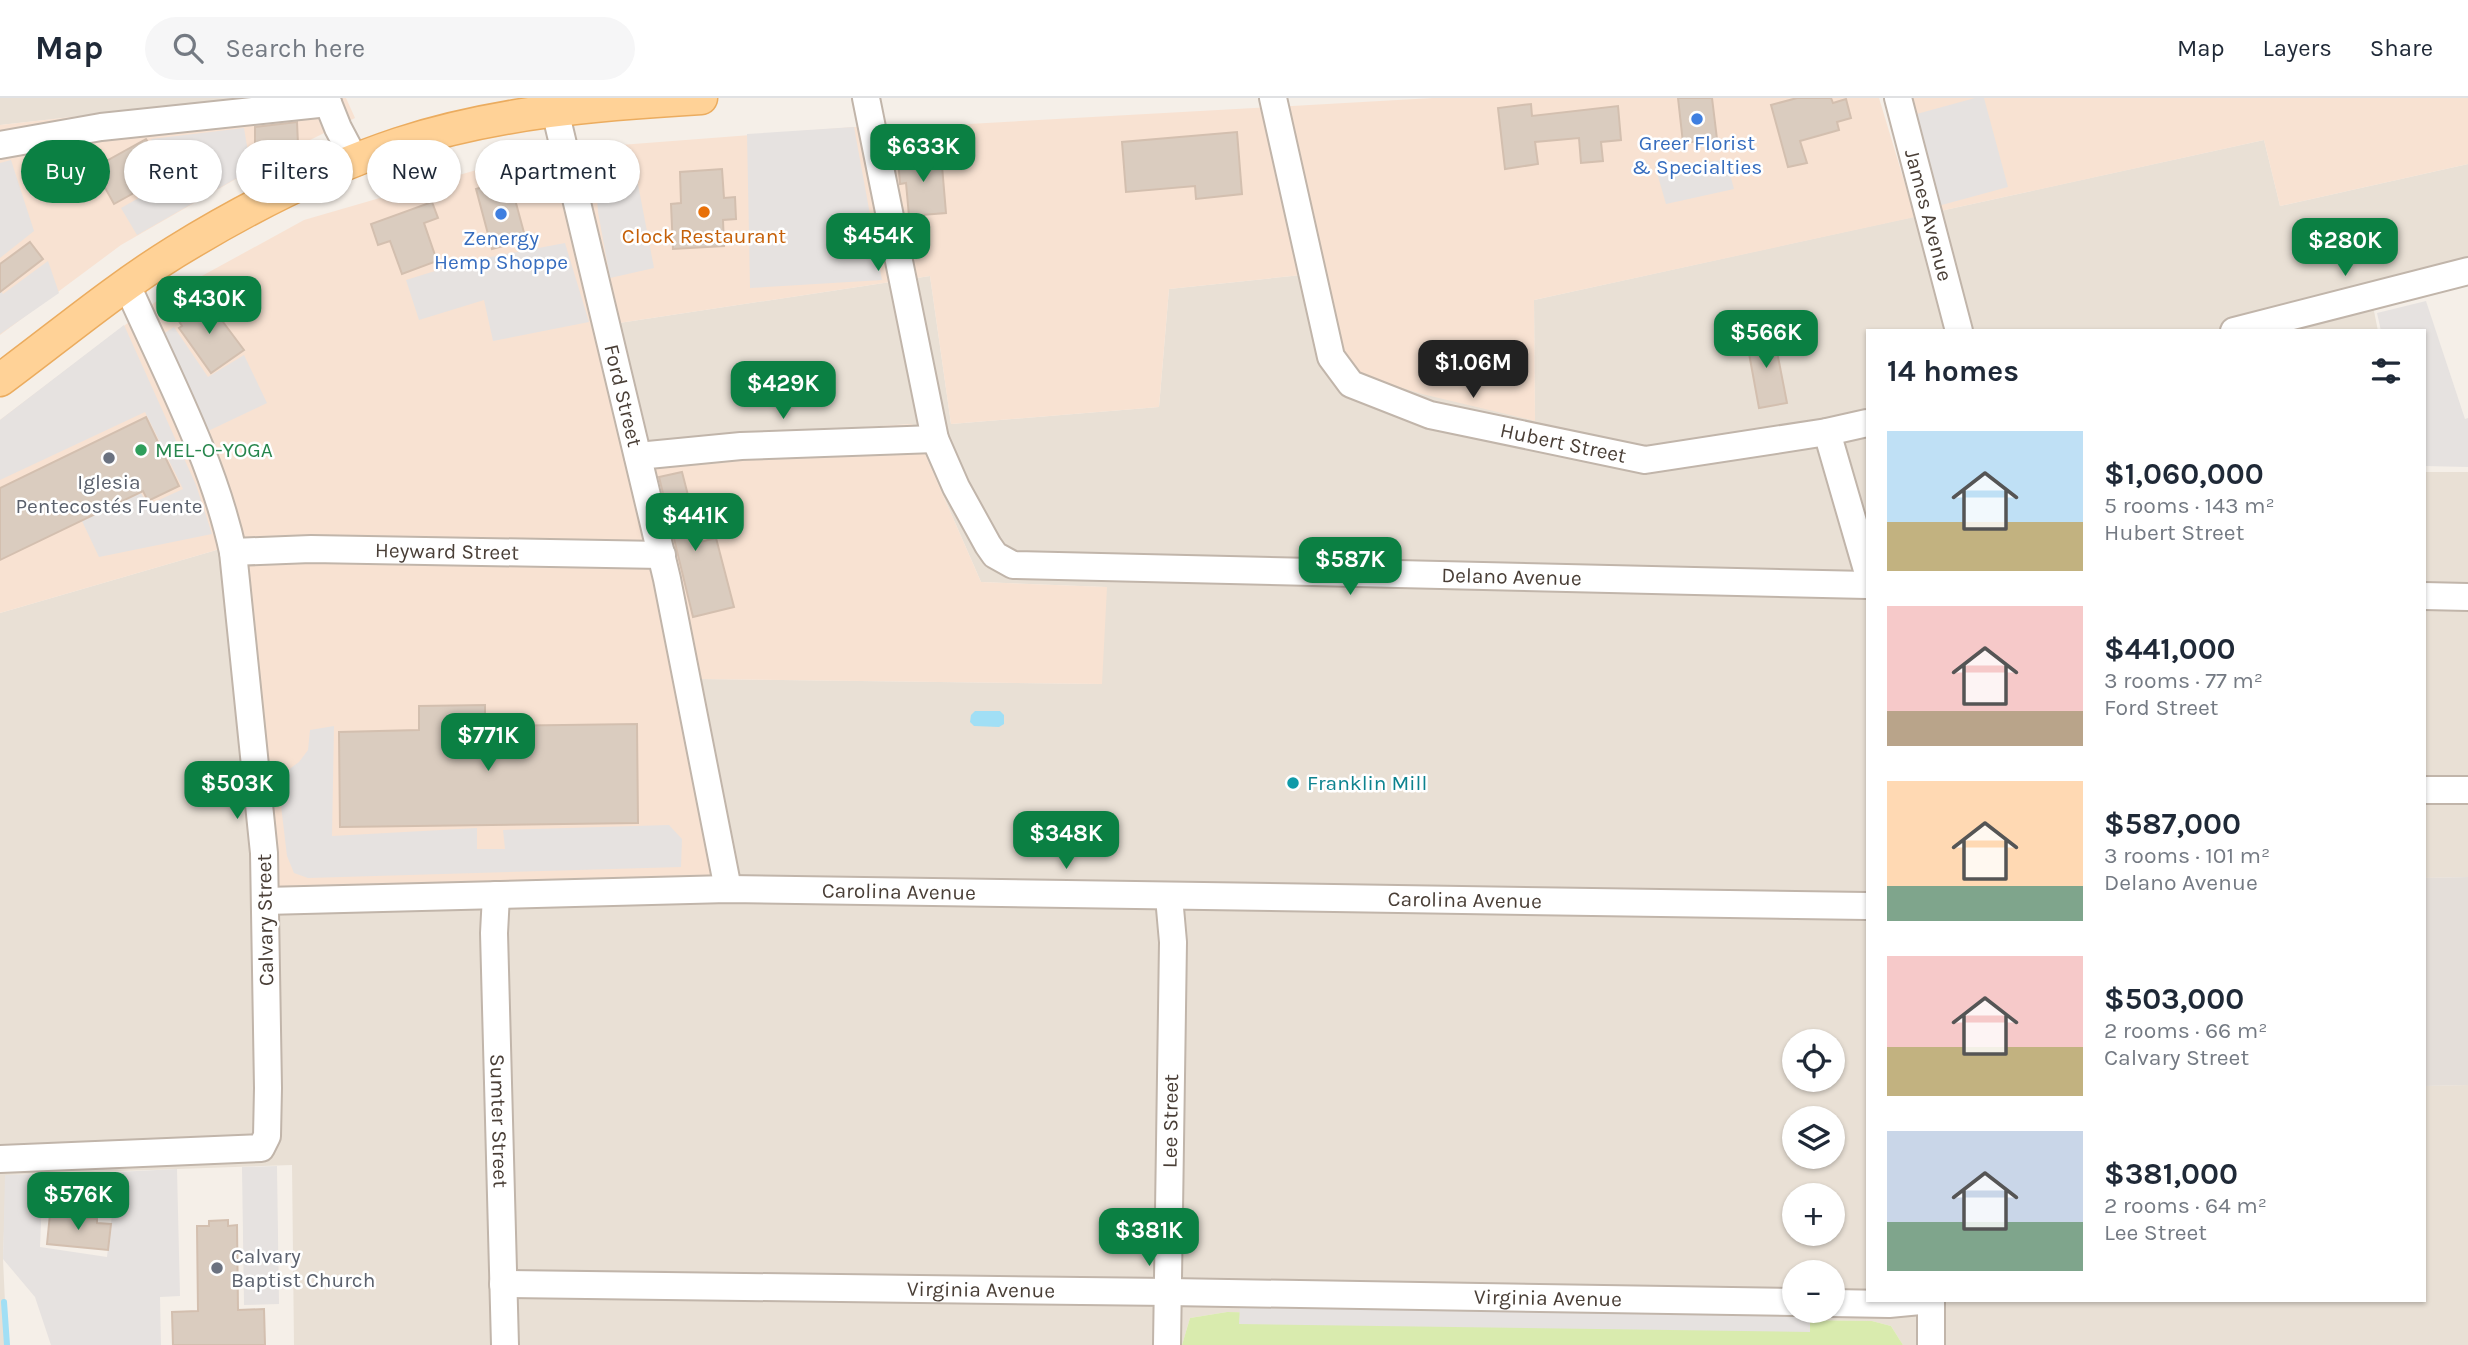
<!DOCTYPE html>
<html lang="en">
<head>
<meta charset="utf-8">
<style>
	:root { --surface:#fff; --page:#f6f6f7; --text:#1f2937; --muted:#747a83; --line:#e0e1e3; --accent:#0b8043 }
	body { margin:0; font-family:Karla,sans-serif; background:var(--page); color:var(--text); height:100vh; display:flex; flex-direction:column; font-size:26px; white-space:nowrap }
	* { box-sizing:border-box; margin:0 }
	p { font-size:23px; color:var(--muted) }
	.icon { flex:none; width:38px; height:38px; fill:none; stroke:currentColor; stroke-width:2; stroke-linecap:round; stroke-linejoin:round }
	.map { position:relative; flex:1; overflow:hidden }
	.sheet { position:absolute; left:1866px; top:231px; width:560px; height:973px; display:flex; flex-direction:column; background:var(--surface); border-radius:0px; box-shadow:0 2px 5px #0004 }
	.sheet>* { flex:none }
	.guide { position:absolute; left:21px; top:42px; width:665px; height:63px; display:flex; gap:14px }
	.buttons { position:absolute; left:1782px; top:931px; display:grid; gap:14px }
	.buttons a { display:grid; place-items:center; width:63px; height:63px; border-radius:50%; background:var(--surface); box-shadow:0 2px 5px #0004; font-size:35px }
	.price { position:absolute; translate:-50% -60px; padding:0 16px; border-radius:14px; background:var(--accent); color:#fff; font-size:23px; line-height:46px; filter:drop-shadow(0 2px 4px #0008) }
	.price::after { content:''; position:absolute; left:50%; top:42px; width:21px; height:16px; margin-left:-10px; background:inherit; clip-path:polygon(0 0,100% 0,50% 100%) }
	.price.selected { background:#222; color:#fff }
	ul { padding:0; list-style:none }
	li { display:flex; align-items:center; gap:21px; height:175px; padding:0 21px }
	li span { display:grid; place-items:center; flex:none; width:196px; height:140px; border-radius:0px; color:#555 }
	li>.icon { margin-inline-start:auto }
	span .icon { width:84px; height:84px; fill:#fffc; stroke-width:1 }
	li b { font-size:30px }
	h2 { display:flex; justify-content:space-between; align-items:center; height:84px; padding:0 21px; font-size:30px }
	.chip { padding:0 24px; border-radius:32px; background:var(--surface); box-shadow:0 2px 5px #0004; font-size:24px; line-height:63px }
	.chip.selected { background:var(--accent); color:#fff }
	header { display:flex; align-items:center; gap:42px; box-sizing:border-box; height:98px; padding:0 35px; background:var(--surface); border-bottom:2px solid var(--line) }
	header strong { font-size:33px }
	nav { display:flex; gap:38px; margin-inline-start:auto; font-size:24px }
	.search { width:490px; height:63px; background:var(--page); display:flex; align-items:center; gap:18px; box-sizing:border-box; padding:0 24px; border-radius:38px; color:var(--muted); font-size:26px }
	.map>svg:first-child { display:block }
	.residential { fill:#e9e0d5; fill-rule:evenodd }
	.commercial { fill:#f8e2d2 }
	.industrial { fill:#e4ded9 }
	.green { fill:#d9ebae }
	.parking { fill:#e6e2e0 }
	.water { fill:#a1dff5 }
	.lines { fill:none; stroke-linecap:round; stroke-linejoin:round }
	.stream { stroke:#a1dff5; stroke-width:6 }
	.building { fill:#daccbf; stroke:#d3bfaf; stroke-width:2 }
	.minor-casing { stroke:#c1b5aa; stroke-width:30 }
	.major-casing { stroke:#ebac5f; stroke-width:35 }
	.minor { stroke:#fff; stroke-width:26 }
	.major { stroke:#ffd297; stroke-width:32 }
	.shop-dot { fill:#3f7fe0; stroke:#fff; stroke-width:2.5 }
	.food-dot { fill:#e8710a; stroke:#fff; stroke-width:2.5 }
	.leisure-dot { fill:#2e9e5b; stroke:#fff; stroke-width:2.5 }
	.worship-dot { fill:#6b7280; stroke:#fff; stroke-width:2.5 }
	.culture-dot { fill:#0f9aa8; stroke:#fff; stroke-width:2.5 }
	.labels { text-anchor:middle; stroke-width:5; stroke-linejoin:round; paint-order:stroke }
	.shop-label { font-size:21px; fill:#366cbe; stroke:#fff }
	.street-label { font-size:21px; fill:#493e36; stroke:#fff }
	.food-label { font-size:21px; fill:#c56008; stroke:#fff }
	.leisure-label { font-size:21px; fill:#27864d; stroke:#fff; text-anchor:start }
	.worship-label { font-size:21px; fill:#5b616d; stroke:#fff }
	.culture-label { font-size:21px; fill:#0d838f; stroke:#fff; text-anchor:start }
</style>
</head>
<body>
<header>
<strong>Map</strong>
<div class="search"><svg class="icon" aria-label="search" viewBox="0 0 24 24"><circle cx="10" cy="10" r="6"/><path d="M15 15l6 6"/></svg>Search here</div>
<nav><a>Map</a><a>Layers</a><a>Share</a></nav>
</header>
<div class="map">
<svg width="2468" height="1247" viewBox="0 0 2468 1247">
	<rect width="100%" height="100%" fill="#f5efe8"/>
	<g class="residential">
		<polygon points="0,0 242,0 0,27"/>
		<path d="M 2264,42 L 2280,108 L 2468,66 L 2468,162 L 2369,188 L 2378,233 L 1867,233 L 1867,1202 L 2424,1202 L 2424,988 L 2468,987 L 2468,1247 L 1903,1247 L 1891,1228 L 1872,1223 L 1227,1214 L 1190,1220 L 1182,1247 L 294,1247 L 292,1067 L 6,1077 L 3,1161 L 7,1247 L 0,1247 L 0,515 L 244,444 L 737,782 L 700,581 L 1101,586 L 1106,489 L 981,484 L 912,326 L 645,343 L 619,225 L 930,178 L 951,326 L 1159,309 L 1169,191 L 1321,175 L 1535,322 L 1534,202 ZM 1794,943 L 1832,943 L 1832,982 L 1794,982 ZM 1794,1020 L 1832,1020 L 1832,1059 L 1794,1059 ZM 1794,1097 L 1832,1097 L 1832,1136 L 1794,1136 ZM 1794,1174 L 1832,1174 L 1832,1213 L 1794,1213 Z"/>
		<polygon points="2424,374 2468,374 2468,779 2424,780"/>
	</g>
	<g class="commercial">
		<polygon points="242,0 346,0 355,20 269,62 121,147 0,237 0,27"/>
		<polygon points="1433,0 1879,0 1915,119 1534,202 1535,323 1422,296 1360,277 1335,244 1321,175 1169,191 1159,309 951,326 930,178 619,225 645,343 912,326 981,484 1107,489 1102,586 700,581 737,783 277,792 244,444 0,515 0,322 158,202 304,122 542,53 854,29 951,27"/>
		<polygon points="1909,0 2468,0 2468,66 2280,108 2264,42 1936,114"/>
	</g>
	<polygon class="industrial" points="2468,779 2468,987 2424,988 2424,780"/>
	<polygon class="green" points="1227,1214 1872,1223 1891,1228 1903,1247 1182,1247 1190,1220"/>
	<g class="parking">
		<polygon points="1975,0 1984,0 2008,89 1938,108 1913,17"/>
		<polygon points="854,29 882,182 750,190 747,36"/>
		<polygon points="244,30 251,72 137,137 121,110 174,80 151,41"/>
		<polygon points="632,55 654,170 610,180 598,114 594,56"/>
		<polygon points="11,62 34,133 0,160 0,65"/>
		<polygon points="1726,62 1734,91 1666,106 1655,68"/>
		<polygon points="565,145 589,224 493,243 484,202 419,222 406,182 464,164"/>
		<polygon points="48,163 59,195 0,236 0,192 3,196"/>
		<polygon points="2426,203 2465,321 2468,320 2468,369 2424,368 2424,233 2381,233 2377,215"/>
		<polygon points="124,227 196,387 212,436 99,459 82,423 141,395 148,407 183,391 145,314 0,382 0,322"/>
		<polygon points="174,229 208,279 244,257 267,305 206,334 160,238"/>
		<polygon points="334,628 332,738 477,730 477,751 505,751 503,732 669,727 682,741 681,769 308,780 294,775 287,758 277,674 288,672 299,664 308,652 310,632"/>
		<polygon points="277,1068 279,1206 244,1207 242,1069"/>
		<polygon points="177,1071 180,1198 160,1199 161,1247 51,1247 35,1199 3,1161 5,1077 43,1076 40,1149 107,1159 117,1074"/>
		<polygon points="1240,1207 1810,1215 1810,1234 1239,1226"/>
	</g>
	<polygon class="water" points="975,613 1000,613 1004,617 1004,626 999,629 974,628 970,624 971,617"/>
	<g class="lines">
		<polyline class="stream" points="4,1204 7,1247"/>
	</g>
	<g class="building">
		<polygon points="1678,0 1712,0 1717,41 1683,45"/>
		<polygon points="1797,0 1831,0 1833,5 1846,1 1851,20 1837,24 1839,32 1800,43 1807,65 1788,69 1771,7"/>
		<polygon points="1531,6 1532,18 1618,8 1621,42 1601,44 1603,63 1581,65 1579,40 1535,44 1538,66 1505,71 1498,10"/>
		<polygon points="297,24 298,46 255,47 255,29"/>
		<polygon points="1237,34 1242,96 1196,101 1195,88 1126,94 1122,44"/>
		<polygon points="146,41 166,77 114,106 94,70"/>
		<polygon points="941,56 946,115 909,118 906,85 900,86 898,60"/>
		<polygon points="722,71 724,100 735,99 736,121 723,122 724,148 673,151 671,106 681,105 680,74"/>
		<polygon points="507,72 526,142 492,151 476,91 487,88 485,78"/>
		<polygon points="432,104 438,120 424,125 437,163 402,176 390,143 378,147 371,126"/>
		<polygon points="30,144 43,161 0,194 0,166"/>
		<polygon points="205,200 244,252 211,275 179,230 182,228 177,220"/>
		<polygon points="1773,233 1787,305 1759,310 1746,239"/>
		<polygon points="146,319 179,388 148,403 143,393 0,462 0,390"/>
		<polygon points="682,374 700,444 716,440 734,509 693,519 659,379"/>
		<polygon points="485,607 485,628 637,626 638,725 340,729 339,634 419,632 419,608"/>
		<polygon points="50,1116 97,1121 97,1125 111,1126 108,1152 47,1146"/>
		<polygon points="228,1122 228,1128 237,1127 238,1212 264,1211 265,1247 173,1247 172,1214 198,1213 197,1128 209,1128 209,1123"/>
	</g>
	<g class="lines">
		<defs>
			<g id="minor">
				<polyline points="326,0 338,30 356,64"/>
				<path id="s1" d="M 552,0 L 667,481 L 728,791"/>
				<path id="s2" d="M 866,0 L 935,341 L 956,389 L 988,447 L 995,457 L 1013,467 L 1867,487"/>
				<path id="s3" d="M 1273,0 L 1331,259 L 1351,286 L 1430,317 L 1645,362 L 1827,334 L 1867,325"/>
				<path id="s4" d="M 1898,0 L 1959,233"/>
				<polyline points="0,47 101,29 328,5"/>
				<polyline points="2234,233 2468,173"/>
				<polyline points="1827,334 1867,472"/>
				<polyline points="638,358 741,348 935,341"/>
				<path id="s5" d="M 233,454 L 311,451 L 662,457"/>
				<polyline points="2424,498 2468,499"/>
				<polyline points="2424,692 2468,692"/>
				<path id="s6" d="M 496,797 L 494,835 L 505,1247"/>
				<path id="s7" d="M 265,803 L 728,791 L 1867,808"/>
				<path d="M 0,1061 L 261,1050 L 267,1038 L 268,990 L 264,755 L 233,454 C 213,361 165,273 127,187"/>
				<path id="s8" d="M 503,1186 L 1169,1194 L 1794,1204"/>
				<polyline points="1832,1205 1889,1206 1931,1202"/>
				<path id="s9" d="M 1167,1247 L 1173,844 L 1169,799"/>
				<polyline points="1931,1247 1931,1202"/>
			</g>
			<path id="major" d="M 0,282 C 58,239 114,192 175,154 C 245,111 321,72 399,46 C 497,14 599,6 701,0"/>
		</defs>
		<use href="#minor" class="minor-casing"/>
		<use href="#major" class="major-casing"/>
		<use href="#minor" class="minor"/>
		<use href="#major" class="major"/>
	</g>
	<g class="shop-dot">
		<circle cx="1697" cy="21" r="7"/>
		<circle cx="501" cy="116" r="7"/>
	</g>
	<circle class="food-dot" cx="704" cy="114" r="7"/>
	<circle class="leisure-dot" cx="141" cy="352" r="7"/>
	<g class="worship-dot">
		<circle cx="109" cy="360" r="7"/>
		<circle cx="217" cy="1170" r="7"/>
	</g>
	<circle class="culture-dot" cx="1293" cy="685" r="7"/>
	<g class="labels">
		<g class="shop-label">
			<text x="1697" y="52">Greer Florist<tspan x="1697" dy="24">&amp; Specialties</tspan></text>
			<text x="501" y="147">Zenergy<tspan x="501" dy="24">Hemp Shoppe</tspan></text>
		</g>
		<g class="street-label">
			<text dy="7" stroke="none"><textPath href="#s4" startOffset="121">James Avenue</textPath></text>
			<text dy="7" stroke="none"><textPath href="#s1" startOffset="306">Ford Street</textPath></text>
			<text dy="7" stroke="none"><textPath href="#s3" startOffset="520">Hubert Street</textPath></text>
			<text dy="7" stroke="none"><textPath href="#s5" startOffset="214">Heyward Street</textPath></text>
			<text dy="7" stroke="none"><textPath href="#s2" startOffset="998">Delano Avenue</textPath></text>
			<text dy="7" stroke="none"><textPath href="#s7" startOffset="634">Carolina Avenue</textPath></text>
			<text dy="7" stroke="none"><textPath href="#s7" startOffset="1200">Carolina Avenue</textPath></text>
			<text transform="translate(265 822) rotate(-91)" y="7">Calvary Street</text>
			<text dy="7" stroke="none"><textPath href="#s6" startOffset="226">Sumter Street</textPath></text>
			<text dy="7" stroke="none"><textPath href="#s9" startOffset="224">Lee Street</textPath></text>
			<text dy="7" stroke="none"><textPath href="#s8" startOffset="478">Virginia Avenue</textPath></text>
			<text dy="7" stroke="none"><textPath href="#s8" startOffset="1045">Virginia Avenue</textPath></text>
		</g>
		<g class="food-label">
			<text x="704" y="145">Clock Restaurant</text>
		</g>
		<g class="leisure-label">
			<text x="155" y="359">MEL-O-YOGA</text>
		</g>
		<g class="worship-label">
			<text x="109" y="391">Iglesia<tspan x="109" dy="24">Pentecostés Fuente</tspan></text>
			<text x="231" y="1165" text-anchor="start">Calvary<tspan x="231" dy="24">Baptist Church</tspan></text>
		</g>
		<g class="culture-label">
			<text x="1307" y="692">Franklin Mill</text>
		</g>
	</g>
</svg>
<div class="buttons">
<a><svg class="icon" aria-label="locate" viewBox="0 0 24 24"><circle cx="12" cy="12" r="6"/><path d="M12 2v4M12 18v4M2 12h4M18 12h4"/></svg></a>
<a><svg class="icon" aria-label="layers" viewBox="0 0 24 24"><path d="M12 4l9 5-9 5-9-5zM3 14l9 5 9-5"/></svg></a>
<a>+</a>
<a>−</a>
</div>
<b class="price" style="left:923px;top:86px">$633K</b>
<b class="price" style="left:878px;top:175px">$454K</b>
<b class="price" style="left:2345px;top:180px">$280K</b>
<b class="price" style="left:209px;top:238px">$430K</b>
<b class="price" style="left:1766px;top:272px">$566K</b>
<b class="price selected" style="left:1473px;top:302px">$1.06M</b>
<b class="price" style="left:783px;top:323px">$429K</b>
<b class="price" style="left:695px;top:455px">$441K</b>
<b class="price" style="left:1350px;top:499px">$587K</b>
<b class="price" style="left:488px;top:675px">$771K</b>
<b class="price" style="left:237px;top:723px">$503K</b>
<b class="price" style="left:1066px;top:773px">$348K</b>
<b class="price" style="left:78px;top:1134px">$576K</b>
<b class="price" style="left:1149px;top:1170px">$381K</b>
<div class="guide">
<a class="chip selected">Buy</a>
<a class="chip">Rent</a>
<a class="chip">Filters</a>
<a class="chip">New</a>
<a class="chip">Apartment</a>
</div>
<section class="sheet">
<h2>14 homes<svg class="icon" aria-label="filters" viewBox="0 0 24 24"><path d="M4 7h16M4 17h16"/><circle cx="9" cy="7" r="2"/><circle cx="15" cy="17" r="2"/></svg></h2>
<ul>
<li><span style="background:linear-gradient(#bfe0f5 65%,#c2b280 0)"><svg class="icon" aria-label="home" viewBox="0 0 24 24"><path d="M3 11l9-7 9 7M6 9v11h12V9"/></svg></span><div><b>$1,060,000</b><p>5 rooms · 143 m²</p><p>Hubert Street</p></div></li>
<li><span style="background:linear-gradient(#f6c9c9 75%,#b9a48a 0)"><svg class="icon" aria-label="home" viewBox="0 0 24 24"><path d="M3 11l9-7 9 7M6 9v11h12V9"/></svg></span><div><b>$441,000</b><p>3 rooms · 77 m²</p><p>Ford Street</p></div></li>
<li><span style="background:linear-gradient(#ffd9b3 75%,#7fa58c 0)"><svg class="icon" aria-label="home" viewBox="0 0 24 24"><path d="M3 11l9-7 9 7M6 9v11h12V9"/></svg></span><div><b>$587,000</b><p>3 rooms · 101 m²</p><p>Delano Avenue</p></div></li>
<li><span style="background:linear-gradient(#f6c9c9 65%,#c2b280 0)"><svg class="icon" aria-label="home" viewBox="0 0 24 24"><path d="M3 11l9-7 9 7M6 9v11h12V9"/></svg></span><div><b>$503,000</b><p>2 rooms · 66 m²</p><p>Calvary Street</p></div></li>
<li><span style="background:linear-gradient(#c9d6e8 65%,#7fa58c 0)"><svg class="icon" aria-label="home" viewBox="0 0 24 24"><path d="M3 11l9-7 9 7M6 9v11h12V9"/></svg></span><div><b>$381,000</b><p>2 rooms · 64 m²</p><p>Lee Street</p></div></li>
</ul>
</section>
</div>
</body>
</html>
